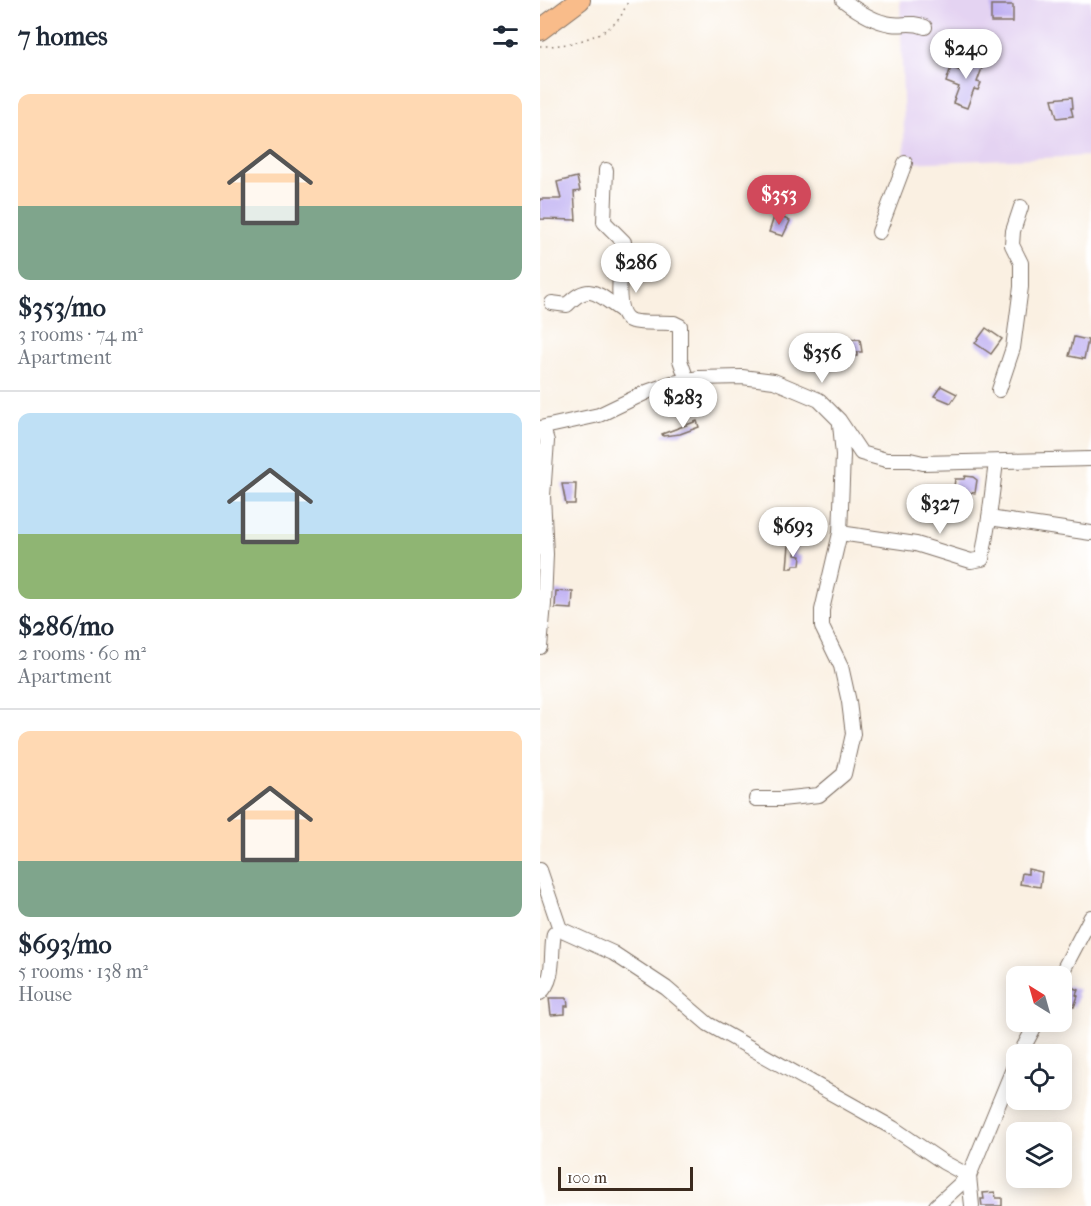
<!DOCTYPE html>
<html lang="en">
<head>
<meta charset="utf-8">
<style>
	:root { --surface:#fff; --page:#f2f2f3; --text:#1f2937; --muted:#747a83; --line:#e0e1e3; --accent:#d1495b }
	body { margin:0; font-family:"IM FELL French Canon",serif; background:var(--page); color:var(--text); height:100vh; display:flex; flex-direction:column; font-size:22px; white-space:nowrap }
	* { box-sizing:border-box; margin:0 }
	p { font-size:20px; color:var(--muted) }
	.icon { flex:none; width:33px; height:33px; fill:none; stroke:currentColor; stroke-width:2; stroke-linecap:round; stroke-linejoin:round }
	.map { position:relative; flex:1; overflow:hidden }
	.drawer { display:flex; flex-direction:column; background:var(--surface); width:540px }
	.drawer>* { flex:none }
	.needle { width:39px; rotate:323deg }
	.fabs { position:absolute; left:466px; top:966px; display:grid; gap:12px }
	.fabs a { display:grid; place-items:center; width:66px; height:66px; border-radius:12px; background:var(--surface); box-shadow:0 3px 15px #0003; font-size:30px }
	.scale { position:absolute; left:18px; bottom:15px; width:135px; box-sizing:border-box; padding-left:6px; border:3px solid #3b2a1e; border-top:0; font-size:16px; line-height:21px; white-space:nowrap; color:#3b2a1e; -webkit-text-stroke:4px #fff; paint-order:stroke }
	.price { position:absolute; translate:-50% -51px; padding:0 14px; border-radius:21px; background:#fff; color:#222; font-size:20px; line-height:39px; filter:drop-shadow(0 2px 3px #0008) }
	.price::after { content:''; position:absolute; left:50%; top:36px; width:18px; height:14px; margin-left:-9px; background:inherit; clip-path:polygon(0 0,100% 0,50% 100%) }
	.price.selected { background:var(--accent); color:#fff }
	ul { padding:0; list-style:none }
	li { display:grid; align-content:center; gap:12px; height:318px; padding:0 18px }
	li+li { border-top:2px solid var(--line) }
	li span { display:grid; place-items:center; height:186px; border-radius:12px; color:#555 }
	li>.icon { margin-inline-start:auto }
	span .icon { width:108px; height:108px; fill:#fffc; stroke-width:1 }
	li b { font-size:26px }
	h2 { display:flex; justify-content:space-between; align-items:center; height:72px; padding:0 18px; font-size:26px }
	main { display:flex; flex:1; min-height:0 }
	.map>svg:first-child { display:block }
	.built { fill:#e4d3f2 }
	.building { fill:#bcacf2 }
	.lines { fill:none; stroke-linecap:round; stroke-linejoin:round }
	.minor-casing { stroke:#7e6f63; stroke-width:16 }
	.highway-casing { stroke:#7e6f63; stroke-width:22 }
	.path { stroke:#7e6f63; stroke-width:1.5; stroke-dasharray:1.5 4.5; stroke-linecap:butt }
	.minor { stroke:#fff; stroke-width:14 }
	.highway { stroke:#f9bc8a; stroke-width:20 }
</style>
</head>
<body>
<main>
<section class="drawer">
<h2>7 homes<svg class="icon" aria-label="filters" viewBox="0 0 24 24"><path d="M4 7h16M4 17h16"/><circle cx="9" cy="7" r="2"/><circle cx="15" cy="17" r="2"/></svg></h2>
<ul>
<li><span style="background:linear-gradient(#ffd9b3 60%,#7fa58c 0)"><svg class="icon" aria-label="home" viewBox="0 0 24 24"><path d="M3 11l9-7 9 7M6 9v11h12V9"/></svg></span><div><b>$353/mo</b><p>3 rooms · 74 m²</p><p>Apartment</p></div></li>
<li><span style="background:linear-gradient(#bfe0f5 65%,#8fb573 0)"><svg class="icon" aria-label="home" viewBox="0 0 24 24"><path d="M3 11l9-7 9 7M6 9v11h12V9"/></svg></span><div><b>$286/mo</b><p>2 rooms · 60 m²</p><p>Apartment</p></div></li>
<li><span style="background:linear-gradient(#ffd9b3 70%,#7fa58c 0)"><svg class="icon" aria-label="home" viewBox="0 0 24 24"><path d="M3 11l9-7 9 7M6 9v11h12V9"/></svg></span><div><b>$693/mo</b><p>5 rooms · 138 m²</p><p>House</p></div></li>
</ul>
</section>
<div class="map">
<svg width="551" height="1206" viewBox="0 0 551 1206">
	<rect width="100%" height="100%" fill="#fff"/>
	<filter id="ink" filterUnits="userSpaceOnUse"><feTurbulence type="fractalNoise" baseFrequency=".0167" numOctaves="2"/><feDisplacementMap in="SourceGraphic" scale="12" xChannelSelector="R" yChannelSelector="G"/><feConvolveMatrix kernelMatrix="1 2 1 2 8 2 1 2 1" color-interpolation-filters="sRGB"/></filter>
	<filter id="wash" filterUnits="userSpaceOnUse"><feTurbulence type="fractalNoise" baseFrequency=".008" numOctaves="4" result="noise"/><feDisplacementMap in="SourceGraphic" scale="24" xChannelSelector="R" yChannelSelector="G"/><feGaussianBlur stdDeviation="1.35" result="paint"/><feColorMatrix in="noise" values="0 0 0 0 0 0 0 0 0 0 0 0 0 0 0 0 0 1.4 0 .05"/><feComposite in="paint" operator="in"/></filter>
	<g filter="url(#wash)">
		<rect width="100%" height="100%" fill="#faf0e2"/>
		<polygon class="built" points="360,0 551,0 551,156 365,163"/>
		<g id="blocks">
			<g class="building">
				<rect x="451" y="5" width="22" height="17"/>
				<polygon points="430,54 445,60 437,82 441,83 438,90 434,89 427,108 413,103 419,87 406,82 411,67 423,72"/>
				<polygon points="532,97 533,108 531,108 533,116 517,118 512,99"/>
				<polygon points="37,177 40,191 34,192 36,220 0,219 0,199 21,199 17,182"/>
				<polygon points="235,214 250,221 243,236 229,232"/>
				<polygon points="446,328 462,339 451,354 435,343"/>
				<polygon points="534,337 548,340 544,359 529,356"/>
				<polygon points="320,339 322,352 317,352 317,356 307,357 307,350 302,351 301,340"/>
				<polygon points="401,386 417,394 411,403 394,396"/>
				<polygon points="157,421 159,427 140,434 123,436 122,434"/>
				<polygon points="425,476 433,477 437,480 435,493 426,492 424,503 412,503 415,479 424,479"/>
				<polygon points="22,484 36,484 35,504 26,504"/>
				<polygon points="249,545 256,546 255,555 261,556 260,565 254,565 253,568 247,568"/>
				<polygon points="16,591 33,592 32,609 15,608"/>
				<polygon points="488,869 502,872 500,887 480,884 482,873 488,874"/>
				<polygon points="527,985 538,990 536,995 538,996 534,1007 530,1005 528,1010 522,1007 522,987 526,988"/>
				<polygon points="9,998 27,998 28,1006 25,1006 25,1014 11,1015"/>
				<polygon points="455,1192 456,1198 462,1198 462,1206 442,1206 441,1199 444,1199 443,1193"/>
			</g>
		</g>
	</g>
	<g filter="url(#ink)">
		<use href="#blocks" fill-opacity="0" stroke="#7e6f63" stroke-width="1.5"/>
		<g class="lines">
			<defs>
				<g id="minor">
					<path d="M 303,0 C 316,10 335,22 351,24 C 364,26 371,21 385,27"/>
					<path d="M 66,170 L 64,222 L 84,242 C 82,259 71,315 92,321 C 104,324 121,322 134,323 L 140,326 L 140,360 L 147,380"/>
					<polyline points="339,232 365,163"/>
					<path d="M 12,303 L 27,305 C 50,281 58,295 81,310"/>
					<polyline points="459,390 473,348 481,287 481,263 472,245 473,231 481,207"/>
					<polyline points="300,424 303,455 300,533 376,544 431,561 442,559 449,518 551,533"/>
					<polyline points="0,428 59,415 109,391 132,383 158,378 202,377 234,381 279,400 299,420 321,453 346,460 370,460 383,463 551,459"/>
					<polyline points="449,518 456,462"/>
					<polyline points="0,647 4,604 6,554 3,496 7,441 3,428"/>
					<polyline points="216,799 241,799 279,795 304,774 313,734 309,702 301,666 282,627 282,610 300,533"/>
					<polyline points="0,870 20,929"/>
					<polyline points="520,976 551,917"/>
					<path d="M 0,993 C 16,979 10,953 14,934 L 20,929 L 73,953 L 126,988 L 168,1024 L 353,1128 L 403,1162 L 429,1176 L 432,1206"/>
					<polyline points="480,1054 497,1022"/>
					<polyline points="396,1206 429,1176 477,1059"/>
				</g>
				<polyline id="highway" points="0,30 40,0"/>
			</defs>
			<use href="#minor" class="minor-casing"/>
			<use href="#highway" class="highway-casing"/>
			<path class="path" d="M 0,46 C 23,47 60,39 77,21 C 82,16 85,7 89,0"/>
			<use href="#minor" class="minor"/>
			<use href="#highway" class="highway"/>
		</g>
	</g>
</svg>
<div class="fabs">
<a><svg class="needle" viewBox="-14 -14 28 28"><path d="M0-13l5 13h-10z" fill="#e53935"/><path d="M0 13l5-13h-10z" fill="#747a83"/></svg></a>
<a><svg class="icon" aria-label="locate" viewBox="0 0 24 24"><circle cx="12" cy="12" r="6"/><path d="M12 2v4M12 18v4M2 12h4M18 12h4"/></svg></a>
<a><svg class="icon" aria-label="layers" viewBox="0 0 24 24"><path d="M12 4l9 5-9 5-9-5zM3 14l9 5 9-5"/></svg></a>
</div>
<div class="scale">100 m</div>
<b class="price" style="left:426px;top:80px">$240</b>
<b class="price selected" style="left:239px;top:226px">$353</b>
<b class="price" style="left:96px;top:294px">$286</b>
<b class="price" style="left:282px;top:384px">$356</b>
<b class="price" style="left:143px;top:429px">$283</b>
<b class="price" style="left:400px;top:535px">$327</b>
<b class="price" style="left:253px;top:558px">$693</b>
</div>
</main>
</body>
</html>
